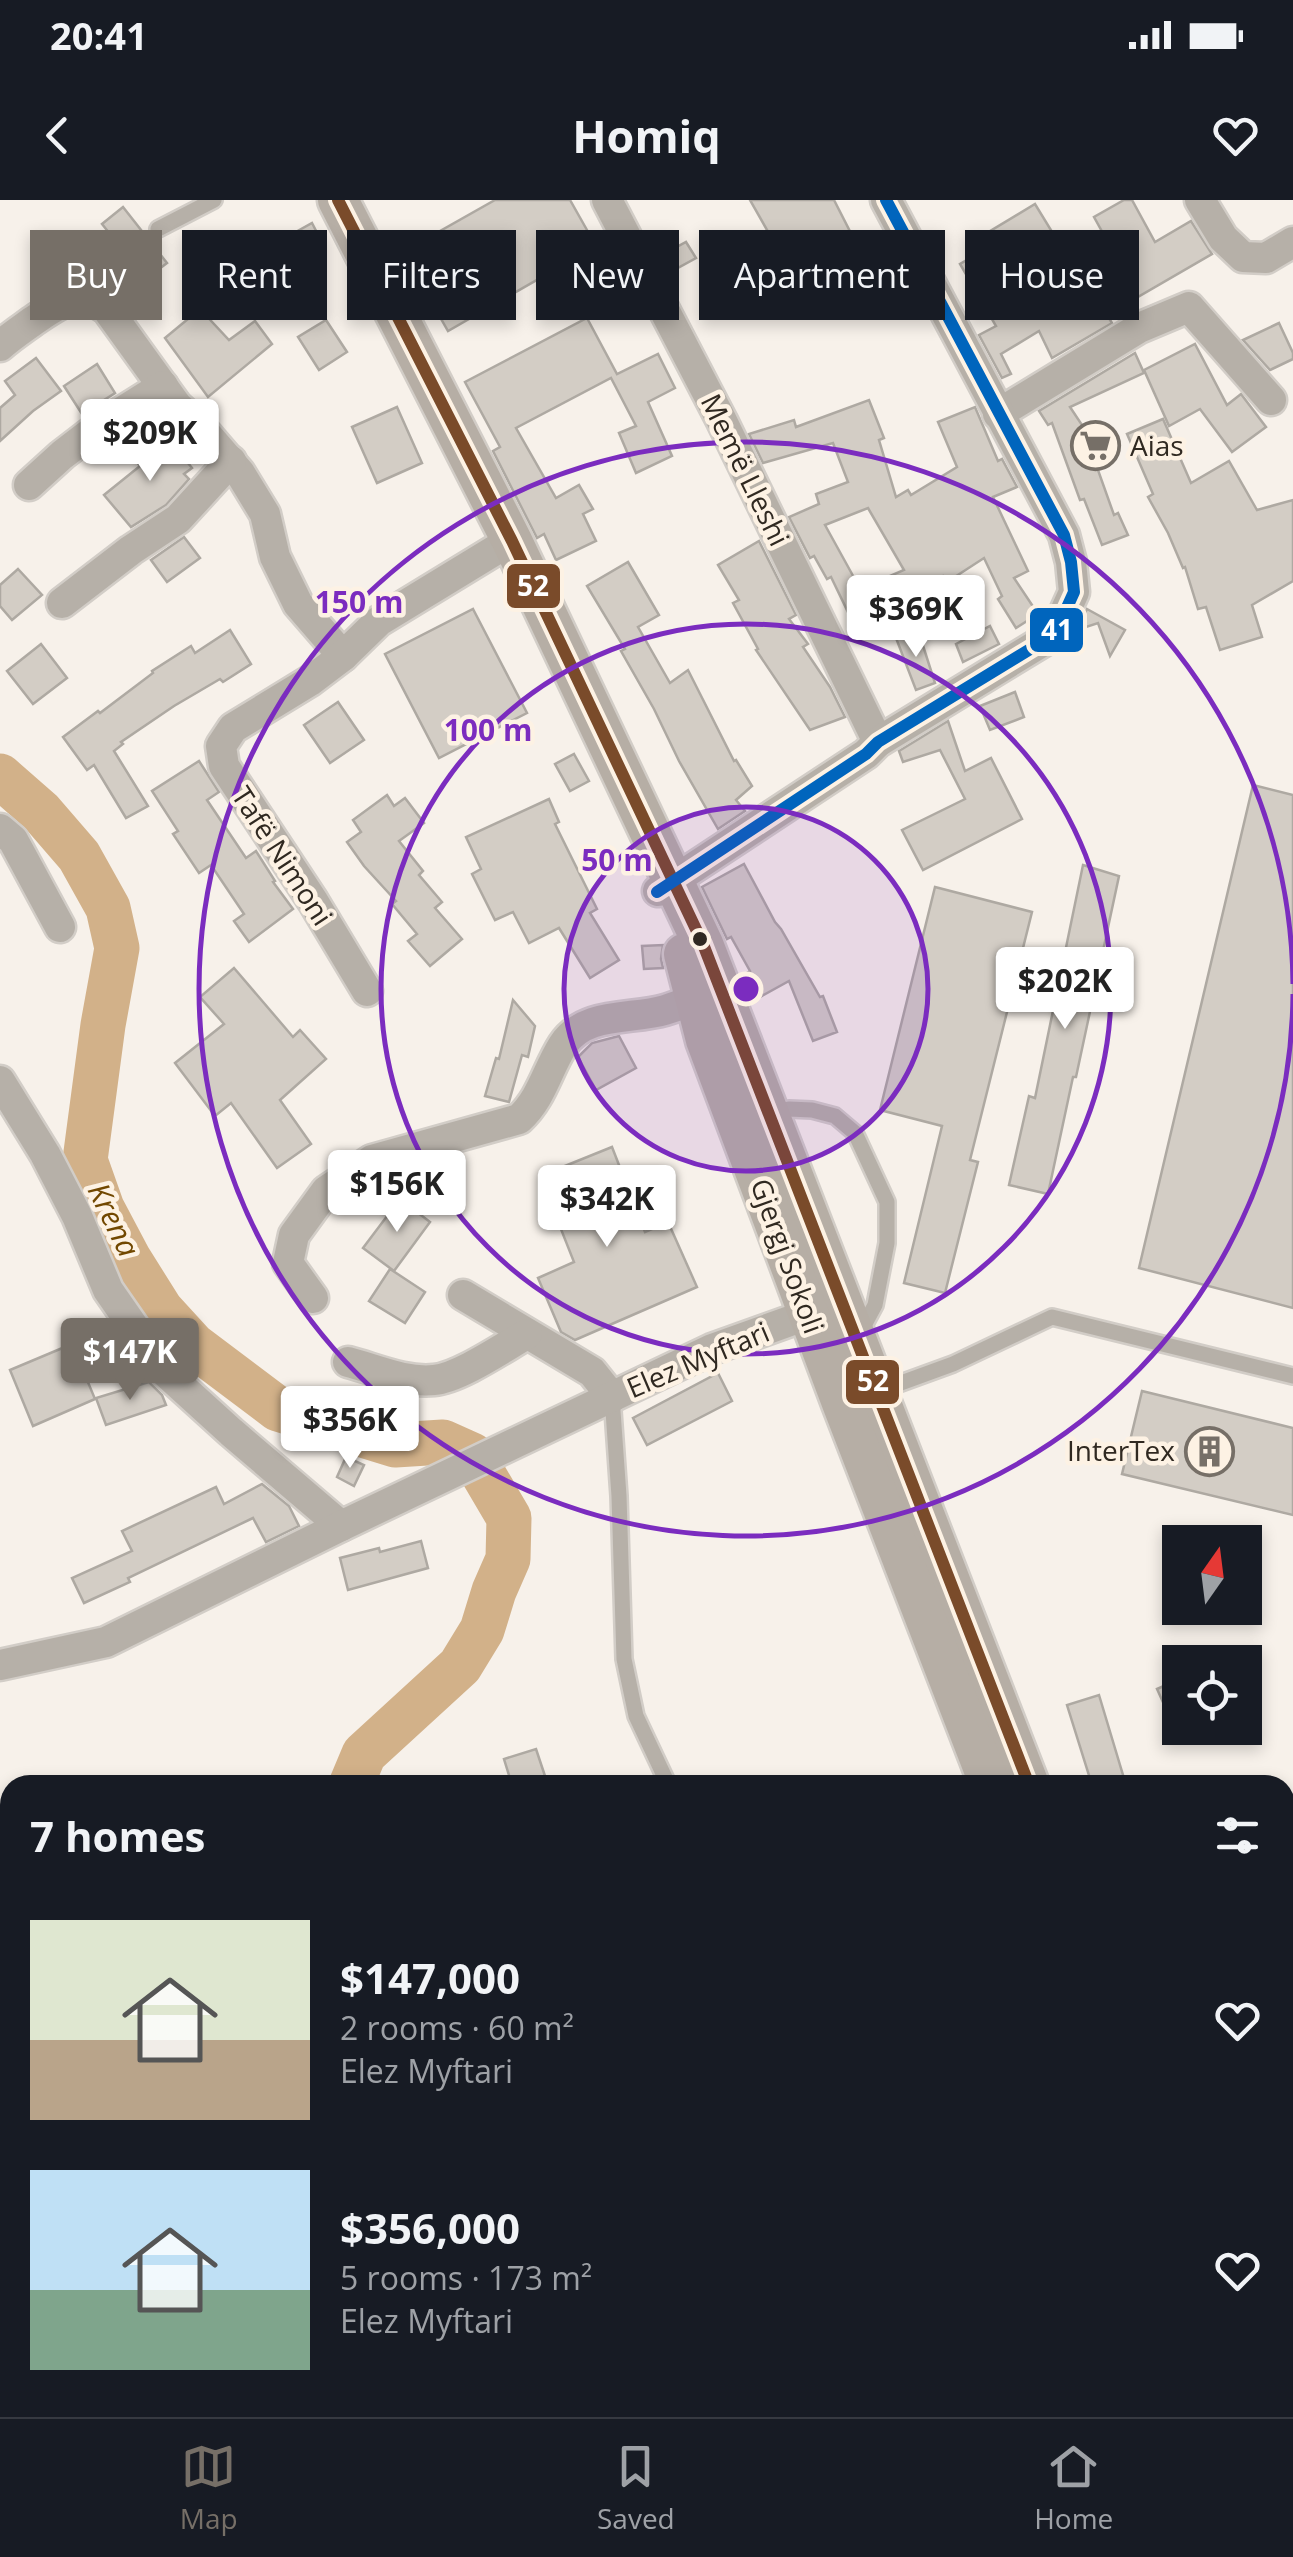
<!DOCTYPE html>
<html lang="en">
<head>
<meta charset="utf-8">
<style>
	:root { --surface:#171b24; --page:#242831; --text:#f1f3f6; --muted:#9ea1a6; --line:#363941; --accent:#766f67 }
	body { margin:0; font-family:"Open Sans",sans-serif; background:var(--page); color:var(--text); height:100vh; display:flex; flex-direction:column; font-size:38px; white-space:nowrap }
	* { box-sizing:border-box; margin:0 }
	p { font-size:32px; color:var(--muted) }
	.icon { flex:none; width:55px; height:55px; fill:none; stroke:currentColor; stroke-width:2; stroke-linecap:round; stroke-linejoin:round }
	.map { position:relative; flex:1; overflow:hidden }
	.side { position:absolute; left:0px; top:1575px; width:1295px; height:642px; display:flex; flex-direction:column; background:var(--surface); border-radius:30px 30px 0 0; box-shadow:0 5px 15px #0003 }
	.side>* { flex:none }
	.top-card { position:absolute; left:30px; top:30px; width:1235px; height:90px; display:flex; gap:20px }
	.needle { width:65px; rotate:14deg }
	.tools { position:absolute; left:1162px; top:1325px; display:grid; gap:20px }
	.tools a { display:grid; place-items:center; width:100px; height:100px; border-radius:0px; background:var(--surface); box-shadow:0 5px 15px #0003; font-size:50px }
	.price { position:absolute; translate:-50% -85px; padding:0 22px; border-radius:10px; background:#fff; color:#222; font-size:32px; line-height:65px; filter:drop-shadow(0 2px 5px #0008) }
	.price::after { content:''; position:absolute; left:50%; top:60px; width:30px; height:22px; margin-left:-15px; background:inherit; clip-path:polygon(0 0,100% 0,50% 100%) }
	.price.current { background:var(--accent); color:#fff }
	ul { padding:0; list-style:none }
	li { display:flex; align-items:center; gap:30px; height:250px; padding:0 30px }
	li span { display:grid; place-items:center; flex:none; width:280px; height:200px; border-radius:0px; color:#555 }
	li>.icon { margin-inline-start:auto }
	span .icon { width:120px; height:120px; fill:#fffc; stroke-width:1 }
	li b { font-size:42px }
	h2 { display:flex; justify-content:space-between; align-items:center; height:120px; padding:0 30px; font-size:42px }
	.pill { padding:0 35px; border-radius:0px; background:var(--surface); box-shadow:0 5px 15px #0003; font-size:35px; line-height:90px }
	.pill.current { background:var(--accent); color:#fff }
	.status { display:flex; justify-content:space-between; align-items:center; height:70px; padding:0 50px; background:var(--surface); direction:ltr }
	.status svg { height:28px; fill:currentColor }
	header { display:flex; justify-content:space-between; align-items:center; height:130px; padding:0 30px; background:var(--surface); font-size:45px; font-weight:700 }
	.dock { display:flex; justify-content:space-around; align-items:center; height:140px; border-top:2px solid var(--line); background:var(--surface); font-size:28px; color:var(--muted) }
	.dock a { display:grid; justify-items:center; gap:5px }
	.dock .current { color:var(--accent) }
	.map>svg:first-child { display:block }
	.lines { fill:none; stroke-linecap:round; stroke-linejoin:round }
	.river { stroke:#d2b189; stroke-width:45 }
	.building { fill:#d3cdc5; stroke:#aea9a2; stroke-width:2.5; fill-rule:evenodd }
	.lane-casing { stroke:#d2cdc7; stroke-width:20 }
	.street-casing { stroke:#d2cdc7; stroke-width:35 }
	.secondary-casing { stroke:#d2cdc7; stroke-width:45 }
	.lane { stroke:#b6b0a8; stroke-width:15 }
	.street { stroke:#b6b0a8; stroke-width:30 }
	.secondary { stroke:#b6aea5; stroke-width:40 }
	.bus-1-casing { stroke:#fdf2e4; stroke-width:20 }
	.bus-2-casing { stroke:#fdf2e4; stroke-width:20 }
	.bus-1 { stroke:#7a4b2a; stroke-width:12 }
	.bus-2 { stroke:#0065bd; stroke-width:12 }
	.ring { fill:none; stroke:#7b2cbf; stroke-width:5 }
	.bus-dot { fill:#302921; stroke:#fdf2e4; stroke-width:4 }
	.labels { text-anchor:middle; stroke-width:9; stroke-linejoin:round; paint-order:stroke }
	.poi-label { font-size:28px; fill:#302921; stroke:#fdf2e4; text-anchor:start }
	.street-label { font-size:28px; fill:#302921; stroke:#fdf2e4 }
	.water-label { font-size:30px; font-style:italic; fill:#724800; stroke:#fdf2e4 }
	.centre { fill:#7b2cbf; stroke:#fdf2e4; stroke-width:5 }
	.ring-label { font-size:30px; text-anchor:middle; font-weight:bold; fill:#7b2cbf; stroke:#fdf2e4; stroke-width:9; stroke-linejoin:round; paint-order:stroke }
	.line-badge { stroke:#fdf2e4; stroke-width:4 }
	.badge-label { font-size:28px; text-anchor:middle; font-weight:bold; fill:#fff }
</style>
</head>
<body>
<div class="status"><b>20:41</b><svg viewBox="0 0 49 12"><path d="M0 12V9h3v3zM5 12V6h3v6zM10 12V3h3v9zM15 12V0h3v12zM26 1h20v11H26zM47 4h2v5h-2z"/></svg></div>
<header><svg class="icon" aria-label="back" viewBox="0 0 24 24"><path d="M15 5l-7 7 7 7"/></svg>Homiq<svg class="icon" aria-label="heart" viewBox="0 0 24 24"><path d="M12 20l-8-8c-3-5 5-10 8-4 3-6 11-1 8 4z"/></svg></header>
<div class="map">
<svg width="1293" height="2217" viewBox="0 0 1293 2217">
	<rect width="100%" height="100%" fill="#f7f1ea"/>
	<g class="lines">
		<g class="river">
			<polyline points="0,576 41,612 79,656 108,708 117,748 103,825 85,960 102,1008 129,1059 161,1110 193,1145 278,1209 395,1245 443,1242 472,1255 509,1318 508,1359 494,1391 482,1430 460,1466 364,1554 351,1585"/>
			<polyline points="679,2208 680,2217"/>
		</g>
	</g>
	<g class="building">
		<polygon points="495,0 570,0 596,46 448,131 403,52"/>
		<polygon points="750,0 834,0 860,51 808,79 789,36 775,44"/>
		<polygon points="1124,0 1132,0 1155,42 1191,21 1212,54 1107,115 1112,123 1052,158 1039,131 1001,154 1011,174 1002,178 979,135 996,126 960,64 989,47 982,36 1035,4 1054,35 1049,38 1076,87 1120,64 1094,17"/>
		<polygon points="123,7 167,63 146,79 102,24"/>
		<polygon points="312,23 325,48 291,66 278,42"/>
		<polygon points="686,42 696,58 674,70 664,54"/>
		<polygon points="200,109 229,140 255,121 272,144 208,197 165,138"/>
		<polygon points="587,118 617,174 658,154 675,188 648,202 672,256 636,273 619,233 636,226 611,178 516,228 556,298 579,285 593,309 583,314 596,341 556,360 544,334 537,338 493,251 500,247 465,182"/>
		<polygon points="326,120 347,152 319,170 298,137"/>
		<polygon points="1279,123 1293,153 1293,159 1270,170 1243,140"/>
		<polygon points="1195,144 1227,205 1241,194 1266,227 1232,252 1200,209 1169,226 1144,170"/>
		<polygon points="1135,153 1144,173 1070,207 1082,225 1114,315 1118,313 1128,335 1102,345 1084,299 1080,300 1052,223 1048,225 1039,211"/>
		<polygon points="36,158 61,191 33,211 0,241 0,208 15,195 5,181"/>
		<polygon points="97,164 115,193 82,214 64,186"/>
		<path d="M 869,200 L 884,238 L 879,240 L 896,297 L 908,290 L 911,295 L 957,267 L 938,222 L 975,207 L 998,261 L 1002,259 L 1017,287 L 993,297 L 1028,371 L 1014,378 L 1038,414 L 1016,428 L 998,399 L 1002,396 L 984,358 L 947,382 L 943,376 L 876,404 L 885,423 L 859,435 L 831,377 L 827,379 L 814,356 L 810,358 L 789,317 L 819,304 L 816,294 L 848,282 L 833,243 L 763,263 L 749,234 L 794,220 L 796,227 ZM 868,308 L 904,370 L 867,386 L 864,380 L 857,383 L 825,325 Z"/>
		<polygon points="397,207 422,263 377,283 352,227"/>
		<polygon points="1163,219 1191,283 1229,261 1257,310 1293,300 1293,381 1252,405 1262,437 1220,450 1206,407 1198,409 1185,367 1183,368 1168,333 1148,297 1153,294 1127,234"/>
		<polygon points="167,237 192,268 184,274 189,279 166,305 131,327 104,295 140,266 137,262"/>
		<polygon points="184,337 200,358 167,382 151,360"/>
		<polygon points="759,341 796,415 789,419 808,444 803,447 830,487 845,517 810,530 756,450 758,449 733,403 739,400 718,365"/>
		<polygon points="628,362 659,415 638,427 670,483 688,470 734,561 736,560 752,586 736,600 745,611 718,629 679,561 654,509 621,451 625,449 587,386"/>
		<polygon points="18,369 42,395 12,420 0,406 0,385"/>
		<polygon points="473,409 527,513 439,558 385,454"/>
		<polygon points="1087,409 1125,430 1110,456 1098,423 1077,430"/>
		<polygon points="990,426 999,444 963,462 956,444"/>
		<polygon points="230,430 251,464 223,482 220,479 174,506 121,542 123,544 114,551 148,606 126,618 94,565 87,570 63,537 98,511 100,513 153,473 152,471 191,446 195,453"/>
		<polygon points="918,430 935,483 916,490 896,438"/>
		<polygon points="41,444 67,478 33,504 7,471"/>
		<polygon points="1015,492 1024,517 990,530 980,506"/>
		<polygon points="338,502 364,540 330,563 304,525"/>
		<polygon points="948,521 965,571 991,558 1022,619 923,670 902,630 965,599 940,550 903,562 899,551"/>
		<polygon points="574,554 589,581 570,591 555,564"/>
		<polygon points="199,561 219,592 207,600 246,658 256,651 275,681 273,682 293,709 249,742 234,721 244,714 211,665 199,673 173,634 178,631 152,591"/>
		<polygon points="1253,585 1293,595 1293,1108 1139,1068"/>
		<polygon points="387,595 394,606 405,598 424,623 399,641 423,671 419,675 442,702 435,708 462,739 430,766 408,741 417,734 392,704 396,701 364,666 347,642 361,632 353,620"/>
		<polygon points="549,599 559,622 555,624 597,709 590,713 619,760 590,778 559,728 529,743 513,712 495,720 472,674 481,669 466,637"/>
		<polygon points="744,664 775,722 781,729 820,797 823,796 837,832 813,841 789,781 760,797 747,773 750,771 731,737 727,739 702,687"/>
		<polygon points="1083,665 1119,676 1076,877 1073,877 1048,994 1009,985 1029,896 1035,898"/>
		<polygon points="935,687 1032,712 970,960 978,962 945,1093 904,1083 942,926 880,910"/>
		<polygon points="663,745 661,759 663,768 644,769 642,746"/>
		<polygon points="234,768 293,837 300,830 326,859 280,900 311,944 277,968 231,903 215,916 175,863 224,824 200,797"/>
		<polygon points="513,800 535,826 528,857 522,855 509,902 485,896 496,858 499,859"/>
		<polygon points="619,836 636,868 596,890 578,857 592,843"/>
		<polygon points="612,947 645,1032 668,1022 697,1087 575,1140 561,1132 538,1078 574,1062 540,976"/>
		<polygon points="400,999 430,1022 394,1071 363,1048"/>
		<polygon points="390,1069 425,1092 405,1123 369,1101"/>
		<polygon points="72,1144 95,1199 33,1226 10,1170"/>
		<polygon points="718,1173 732,1201 647,1245 633,1218"/>
		<polygon points="149,1182 162,1195 166,1205 106,1225 96,1198"/>
		<polygon points="1142,1191 1293,1228 1293,1315 1122,1274"/>
		<polygon points="346,1257 364,1265 354,1286 337,1277"/>
		<polygon points="262,1284 289,1306 299,1326 266,1342 253,1318 128,1378 130,1382 84,1403 72,1378 132,1351 122,1331 216,1287 224,1304"/>
		<polygon points="421,1341 428,1368 348,1390 340,1358 379,1348 380,1352"/>
		<polygon points="1180,1479 1180,1540 1157,1489"/>
		<polygon points="1099,1495 1126,1585 1092,1585 1067,1505"/>
		<polygon points="536,1549 546,1579 526,1585 512,1585 504,1559"/>
	</g>
	<g class="lines">
		<defs>
			<g id="lane">
				<polyline points="158,29 214,0"/>
				<polyline points="772,914 789,909 812,910 835,916 855,933 887,1002 887,1043 875,1105 860,1133"/>
				<polyline points="879,1191 953,1164 1052,1117 1293,1176"/>
				<polyline points="612,1197 619,1296 624,1459 636,1516 668,1584"/>
				<polyline points="1285,1895 1293,1892"/>
				<polyline points="1285,2092 1293,2098"/>
			</g>
			<g id="street">
				<polyline points="607,0 722,221 878,542"/>
				<polyline points="1200,0 1223,38 1243,57 1266,58 1293,42"/>
				<path d="M 0,146 C 10,137 22,129 33,121 C 60,103 76,88 107,109 L 177,206 L 202,229 L 240,273 L 265,314 L 275,357 L 298,404 L 343,456"/>
				<polyline points="998,214 1139,128 1189,107 1271,200"/>
				<polyline points="29,285 62,255 101,225 163,186"/>
				<polyline points="62,403 131,350 178,319 231,261"/>
				<polyline points="0,629 13,640 60,727"/>
				<polyline points="658,691 866,554 878,542 1055,434 1074,392 1071,362 1064,335 886,0"/>
				<polyline points="367,791 313,701 224,566 221,546 233,528 310,481 343,456 379,421 497,349"/>
				<polyline points="0,881 45,954 77,1016 108,1090 165,1172 231,1232 341,1326"/>
				<polyline points="463,1095 592,1172 612,1197"/>
				<path d="M 313,1098 L 288,1063 L 294,1035 L 326,991 L 372,960 L 519,919 C 542,898 547,870 563,845 C 585,811 632,820 665,810 C 675,807 685,803 695,799"/>
				<path d="M 348,1162 C 375,1169 405,1183 434,1180 C 459,1178 504,1147 527,1134"/>
				<polyline points="0,1465 106,1442 341,1326 712,1149 829,1107"/>
			</g>
			<g id="secondary">
				<polyline points="338,0 512,341 703,744 1029,1585"/>
				<polyline points="684,754 706,840 842,1203 990,1585"/>
				<polyline points="1231,2208 1234,2217"/>
				<polyline points="1275,2208 1279,2217"/>
			</g>
		</defs>
		<use href="#lane" class="lane-casing"/>
		<use href="#street" class="street-casing"/>
		<use href="#secondary" class="secondary-casing"/>
		<use href="#lane" class="lane"/>
		<use href="#street" class="street"/>
		<use href="#secondary" class="secondary"/>
		<defs>
			<polyline id="bus-1" points="338,0 512,341 703,744 1029,1585"/>
			<polyline id="bus-2" points="657,692 866,554 878,542 1055,434 1074,392 1071,362 1064,335 886,0"/>
		</defs>
		<use href="#bus-1" class="bus-1-casing"/>
		<use href="#bus-2" class="bus-2-casing"/>
		<use href="#bus-1" class="bus-1"/>
		<use href="#bus-2" class="bus-2"/>
	</g>
	<circle cx="746" cy="789" r="182" fill="#7b2cbf" fill-opacity=".12"/>
	<g class="ring">
		<circle cx="746" cy="789" r="182"/>
		<circle cx="746" cy="789" r="365"/>
		<path d="M1293 794A547 547 0 1 1 1293 784"/>
	</g>
	<defs>
		<symbol id="supermarket-ring" viewBox="-11 -11 22 22"><circle r="9.5" fill="#fdf2e4" stroke="#766f67" stroke-width="1.5"/><path d="M-6-5.5h2.5l.6 2H6L4.5 2H-2.5L-4.4-4H-6ZM-1.5 3.2a1.3 1.3 0 1 0 .1 0ZM3 3.2a1.3 1.3 0 1 0 .1 0Z" fill="#766f67"/></symbol>
		<symbol id="building-ring" viewBox="-11 -11 22 22"><circle r="9.5" fill="#fdf2e4" stroke="#766f67" stroke-width="1.5"/><path d="M-4-6H4V6H1V3H-1V6H-4ZM-2.5-4.3h1.7v1.8h-1.7ZM.8-4.3h1.7v1.8H.8ZM-2.5-1h1.7V.8h-1.7ZM.8-1h1.7V.8H.8Z" fill="#766f67"/></symbol>
	</defs>
	<g fill-rule="evenodd">
		<use href="#supermarket-ring" x="1068" y="218" width="55" height="55"/>
		<use href="#building-ring" x="1182" y="1224" width="55" height="55"/>
	</g>
	<circle class="bus-dot" cx="700" cy="739" r="9"/>
	<g class="labels">
		<g class="poi-label">
			<text x="1130" y="256">Aias</text>
			<text x="1175" y="1261" text-anchor="end">InterTex</text>
		</g>
		<g class="street-label">
			<text transform="translate(745 270) rotate(64)" y="10">Memë Lleshi</text>
			<text transform="translate(282 656) rotate(57)" y="10">Tafë Nimoni</text>
			<text transform="translate(787 1056) rotate(70)" y="10">Gjergj Sokoli</text>
			<text transform="translate(698 1160) rotate(-23)" y="10">Elez Myftari</text>
		</g>
		<g class="water-label">
			<text transform="translate(113 1020) rotate(64)" y="10">Krena</text>
		</g>
	</g>
	<circle cx="746" cy="789" r="15" class="centre"/>
	<g class="ring-label">
		<text x="359" y="413">150 m</text>
		<text x="488" y="541">100 m</text>
		<text x="617" y="671">50 m</text>
	</g>
	<g class="line-badge">
		<rect x="505" y="362" width="57" height="48" rx="10" fill="#7a4b2a"/>
		<rect x="1028" y="406" width="57" height="48" rx="10" fill="#0065bd"/>
		<rect x="844" y="1158" width="57" height="48" rx="10" fill="#7a4b2a"/>
	</g>
	<g class="badge-label">
		<text x="533" y="396">52</text>
		<text x="1057" y="440">41</text>
		<text x="873" y="1191">52</text>
	</g>
</svg>
<div class="tools">
<a><svg class="needle" viewBox="-14 -14 28 28"><path d="M0-13l5 13h-10z" fill="#e53935"/><path d="M0 13l5-13h-10z" fill="#9ea1a6"/></svg></a>
<a><svg class="icon" aria-label="locate" viewBox="0 0 24 24"><circle cx="12" cy="12" r="6"/><path d="M12 2v4M12 18v4M2 12h4M18 12h4"/></svg></a>
</div>
<b class="price" style="left:150px;top:284px">$209K</b>
<b class="price" style="left:916px;top:460px">$369K</b>
<b class="price" style="left:1065px;top:832px">$202K</b>
<b class="price" style="left:397px;top:1035px">$156K</b>
<b class="price" style="left:607px;top:1050px">$342K</b>
<b class="price current" style="left:130px;top:1203px">$147K</b>
<b class="price" style="left:350px;top:1271px">$356K</b>
<div class="top-card">
<a class="pill current">Buy</a>
<a class="pill">Rent</a>
<a class="pill">Filters</a>
<a class="pill">New</a>
<a class="pill">Apartment</a>
<a class="pill">House</a>
</div>
<section class="side">
<h2>7 homes<svg class="icon" aria-label="filters" viewBox="0 0 24 24"><path d="M4 7h16M4 17h16"/><circle cx="9" cy="7" r="2"/><circle cx="15" cy="17" r="2"/></svg></h2>
<ul>
<li><span style="background:linear-gradient(#dfe7d0 60%,#b9a48a 0)"><svg class="icon" aria-label="home" viewBox="0 0 24 24"><path d="M3 11l9-7 9 7M6 9v11h12V9"/></svg></span><div><b>$147,000</b><p>2 rooms · 60 m²</p><p>Elez Myftari</p></div><svg class="icon" aria-label="heart" viewBox="0 0 24 24"><path d="M12 20l-8-8c-3-5 5-10 8-4 3-6 11-1 8 4z"/></svg></li>
<li><span style="background:linear-gradient(#bfe0f5 60%,#7fa58c 0)"><svg class="icon" aria-label="home" viewBox="0 0 24 24"><path d="M3 11l9-7 9 7M6 9v11h12V9"/></svg></span><div><b>$356,000</b><p>5 rooms · 173 m²</p><p>Elez Myftari</p></div><svg class="icon" aria-label="heart" viewBox="0 0 24 24"><path d="M12 20l-8-8c-3-5 5-10 8-4 3-6 11-1 8 4z"/></svg></li>
</ul>
</section>
</div>
<nav class="dock">
<a class="current"><svg class="icon" aria-label="map" viewBox="0 0 24 24"><path d="M3 6l6-2 6 2 6-2v14l-6 2-6-2-6 2zM9 4v14M15 6v14"/></svg>Map</a>
<a><svg class="icon" aria-label="saved" viewBox="0 0 24 24"><path d="M7 4h10v16l-5-4-5 4z"/></svg>Saved</a>
<a><svg class="icon" aria-label="home" viewBox="0 0 24 24"><path d="M3 11l9-7 9 7M6 9v11h12V9"/></svg>Home</a>
</nav>
</body>
</html>
